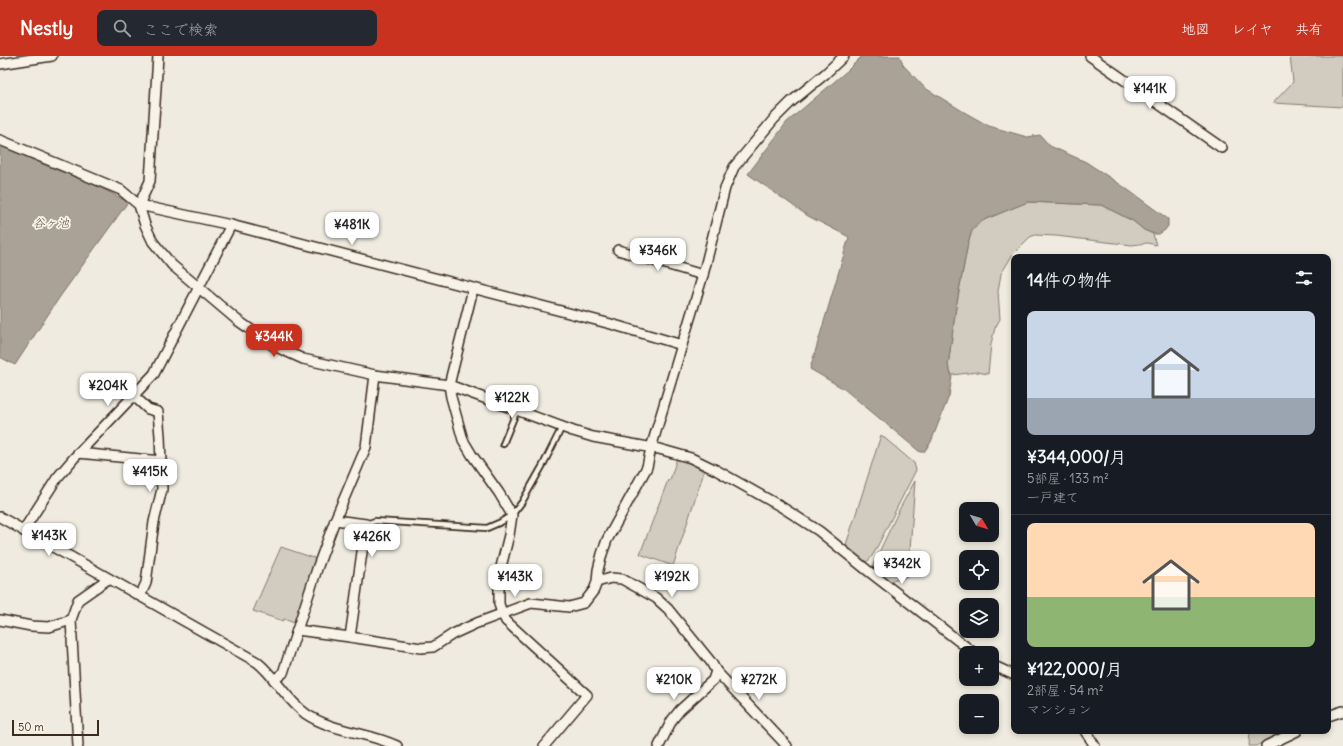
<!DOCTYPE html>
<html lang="ja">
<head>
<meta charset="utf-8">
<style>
	:root { --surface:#171b24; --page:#242831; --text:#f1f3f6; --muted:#9ea1a6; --line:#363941; --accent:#c8321e }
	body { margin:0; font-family:Delius,"Klee One",sans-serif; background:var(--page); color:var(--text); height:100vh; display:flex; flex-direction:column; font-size:15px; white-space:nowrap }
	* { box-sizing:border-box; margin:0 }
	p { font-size:13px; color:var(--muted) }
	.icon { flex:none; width:22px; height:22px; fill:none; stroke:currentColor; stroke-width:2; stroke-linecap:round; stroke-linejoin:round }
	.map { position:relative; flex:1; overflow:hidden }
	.panel { position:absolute; left:1011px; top:198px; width:320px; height:480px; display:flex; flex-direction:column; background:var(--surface); border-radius:8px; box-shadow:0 2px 6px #0003 }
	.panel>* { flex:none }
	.needle { width:26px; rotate:128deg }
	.tools { position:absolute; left:959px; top:446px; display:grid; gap:8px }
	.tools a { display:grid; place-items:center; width:40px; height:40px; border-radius:8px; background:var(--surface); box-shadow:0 2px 6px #0003; font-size:20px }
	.scale { position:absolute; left:12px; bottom:10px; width:87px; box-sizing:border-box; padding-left:4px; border:2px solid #3b2a1e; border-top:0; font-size:11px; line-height:14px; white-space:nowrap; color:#3b2a1e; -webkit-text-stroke:3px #f7f3e8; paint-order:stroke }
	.price { position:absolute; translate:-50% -34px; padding:0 9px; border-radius:8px; background:#fff; color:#222; font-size:13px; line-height:26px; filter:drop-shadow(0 1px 2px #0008) }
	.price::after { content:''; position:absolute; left:50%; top:24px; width:12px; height:9px; margin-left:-6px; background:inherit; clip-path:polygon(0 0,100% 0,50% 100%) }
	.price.current { background:var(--accent); color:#fff }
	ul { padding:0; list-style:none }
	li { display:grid; align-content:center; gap:8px; height:212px; padding:0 16px }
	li+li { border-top:1px solid var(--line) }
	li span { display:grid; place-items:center; height:124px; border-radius:8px; color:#555 }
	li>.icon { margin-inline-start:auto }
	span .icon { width:72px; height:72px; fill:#fffc; stroke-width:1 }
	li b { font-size:17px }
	h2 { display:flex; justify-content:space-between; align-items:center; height:48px; padding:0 16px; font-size:17px }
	header { display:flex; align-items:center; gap:24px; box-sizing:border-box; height:56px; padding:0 20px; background:var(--accent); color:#fff }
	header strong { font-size:19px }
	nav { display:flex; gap:22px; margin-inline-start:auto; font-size:14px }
	.search { width:280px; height:36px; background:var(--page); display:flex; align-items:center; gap:10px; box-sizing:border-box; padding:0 14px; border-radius:8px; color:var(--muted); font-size:15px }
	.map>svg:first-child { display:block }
	.green { fill:#d1cbc0; stroke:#867a6f }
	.water { fill:#aaa296; stroke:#7e7266 }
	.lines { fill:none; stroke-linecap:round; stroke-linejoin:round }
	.lane-casing { stroke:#3b2a1e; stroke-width:8 }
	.street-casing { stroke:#3b2a1e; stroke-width:12 }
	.lane { stroke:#f7f3e8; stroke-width:4.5 }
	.street { stroke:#f7f3e8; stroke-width:9 }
	.labels { text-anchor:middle; stroke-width:3.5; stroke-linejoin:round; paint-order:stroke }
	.water-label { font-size:12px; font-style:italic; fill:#625448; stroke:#f7f3e8 }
</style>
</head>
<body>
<header>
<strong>Nestly</strong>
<div class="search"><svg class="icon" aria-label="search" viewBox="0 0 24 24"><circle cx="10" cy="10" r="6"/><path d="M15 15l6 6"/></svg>ここで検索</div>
<nav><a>地図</a><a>レイヤ</a><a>共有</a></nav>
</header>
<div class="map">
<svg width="1343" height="690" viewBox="0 0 1343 690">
	<rect width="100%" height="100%" fill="#efebe0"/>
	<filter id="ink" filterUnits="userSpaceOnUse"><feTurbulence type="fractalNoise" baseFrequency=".025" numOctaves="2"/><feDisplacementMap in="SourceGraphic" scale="8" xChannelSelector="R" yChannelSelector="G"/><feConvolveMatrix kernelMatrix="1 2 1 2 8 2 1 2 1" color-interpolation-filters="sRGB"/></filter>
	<g filter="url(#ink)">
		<g class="green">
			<polygon points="1290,0 1343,0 1343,51 1273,47 1293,26"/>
			<polygon points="1027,146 1101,149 1133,165 1144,174 1153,178 1156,189 1147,187 1132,189 1056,180 1035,179 1030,181 1013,198 1001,218 998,235 1000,263 995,272 991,288 988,318 977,316 952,319 948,310 956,251 968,187 972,175 979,167 986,163"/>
			<polygon points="881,379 914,407 916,414 874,497 869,504 866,506 862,505 845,492"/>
			<polygon points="677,402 696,410 704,416 673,510 640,498 668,424 670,424"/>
			<polygon points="915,425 908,521 903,521 886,526 873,515 873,509 900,452"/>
			<polygon points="281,491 317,503 294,567 284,563 283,565 253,555"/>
			<polygon points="1250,675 1284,675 1256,690 1249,690"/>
		</g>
		<g class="water">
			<polygon points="862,0 900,0 903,9 925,32 964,56 989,70 1013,77 1027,81 1040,79 1050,90 1086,106 1124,131 1168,163 1168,170 1165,174 1159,178 1154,178 1144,174 1133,165 1101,149 1028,146 986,163 979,167 972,175 968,187 956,251 948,310 952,320 949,340 931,386 924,396 920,396 844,333 810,313 849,181 808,160 748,118 787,66 848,14"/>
			<polygon points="0,88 45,109 96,129 128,146 59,242 15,309 0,301"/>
		</g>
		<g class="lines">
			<defs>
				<g id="lane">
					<polyline points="503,388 517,354"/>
					<polyline points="366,468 375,465 487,472 501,466 512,459 522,446 543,409 562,371"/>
				</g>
				<g id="street">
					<polyline points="158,0 150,125 139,149 231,169 611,268 682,289"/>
					<polyline points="1090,0 1222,92"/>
					<polyline points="0,8 52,0"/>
					<polyline points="0,84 121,134 139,149 145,169 153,186 172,209 237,264 274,290 303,303 375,319 449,329 573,375 593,381 659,393 691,402 716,414 780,450 819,475 867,514 974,597"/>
					<polyline points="618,194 703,219"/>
					<polyline points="473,233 449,329 451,341 463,384 472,399 499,437 512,459 509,479 499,519 499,548 502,557 506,565 587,639 544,690"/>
					<polyline points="134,340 148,353 158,356 160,380 162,433 154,466 146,527 140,540"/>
					<polyline points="78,397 161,405"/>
					<path d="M 0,461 L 257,606 C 276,621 285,643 306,658 C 333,676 368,676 397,690"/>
					<polyline points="335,464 366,468 350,581"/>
					<polyline points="23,475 57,422 74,402 154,318 231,169"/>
					<polyline points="597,526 611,522 622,523 656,542 668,553 711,606 716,615 787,690"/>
					<polyline points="0,564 31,570 49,571 71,564"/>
					<polyline points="297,574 350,581 421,592 433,591 453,578 477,567 531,547 569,551 584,547 594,534 597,526 598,514 602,498 607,484 647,411 651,392 703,219 725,132 734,111 774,63 791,46 825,18 844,0"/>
					<polyline points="992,609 1014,619"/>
					<polyline points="274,624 283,617 318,510 335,464 366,391 375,319"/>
					<polyline points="1328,660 1343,655"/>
					<polyline points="1085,675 1095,690"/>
					<polyline points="78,690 71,564 78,544 108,523"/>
					<polyline points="659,690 672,664 680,654 713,624 716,615"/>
					<polyline points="1266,690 1297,675"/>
				</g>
			</defs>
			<use href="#lane" class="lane-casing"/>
			<use href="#street" class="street-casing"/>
			<use href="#lane" class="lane"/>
			<use href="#street" class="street"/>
		</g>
	</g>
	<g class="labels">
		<g class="water-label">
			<text x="51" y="171">谷ヶ池</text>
		</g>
	</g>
</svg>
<div class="tools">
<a><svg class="needle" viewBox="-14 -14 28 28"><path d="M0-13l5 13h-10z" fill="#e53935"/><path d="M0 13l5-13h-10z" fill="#9ea1a6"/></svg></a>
<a><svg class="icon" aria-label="locate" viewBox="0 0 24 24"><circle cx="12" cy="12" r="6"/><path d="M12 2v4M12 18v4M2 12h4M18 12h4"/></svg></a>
<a><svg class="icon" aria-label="layers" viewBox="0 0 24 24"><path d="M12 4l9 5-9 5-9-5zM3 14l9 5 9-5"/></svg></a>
<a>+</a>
<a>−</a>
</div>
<div class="scale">50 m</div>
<b class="price" style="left:1150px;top:54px">¥141K</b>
<b class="price" style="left:352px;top:190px">¥481K</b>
<b class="price" style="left:658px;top:216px">¥346K</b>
<b class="price current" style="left:274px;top:302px">¥344K</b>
<b class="price" style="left:108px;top:351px">¥204K</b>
<b class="price" style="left:512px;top:363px">¥122K</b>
<b class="price" style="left:150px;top:437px">¥415K</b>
<b class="price" style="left:49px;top:501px">¥143K</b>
<b class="price" style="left:372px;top:502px">¥426K</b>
<b class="price" style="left:902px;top:529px">¥342K</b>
<b class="price" style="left:515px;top:542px">¥143K</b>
<b class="price" style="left:672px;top:542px">¥192K</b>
<b class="price" style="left:674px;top:645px">¥210K</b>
<b class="price" style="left:759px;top:645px">¥272K</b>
<section class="panel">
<h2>14件の物件<svg class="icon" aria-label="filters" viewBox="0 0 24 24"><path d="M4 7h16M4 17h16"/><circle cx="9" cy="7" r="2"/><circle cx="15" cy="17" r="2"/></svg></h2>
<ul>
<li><span style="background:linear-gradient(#c9d6e8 70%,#9aa5b1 0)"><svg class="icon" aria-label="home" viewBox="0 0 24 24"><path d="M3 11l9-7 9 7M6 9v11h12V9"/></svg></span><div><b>¥344,000/月</b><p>5部屋 · 133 m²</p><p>一戸建て</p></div></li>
<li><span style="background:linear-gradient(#ffd9b3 60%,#8fb573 0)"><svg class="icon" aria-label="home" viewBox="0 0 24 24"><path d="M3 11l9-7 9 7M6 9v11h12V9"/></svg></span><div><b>¥122,000/月</b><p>2部屋 · 54 m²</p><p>マンション</p></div></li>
</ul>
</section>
</div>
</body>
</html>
